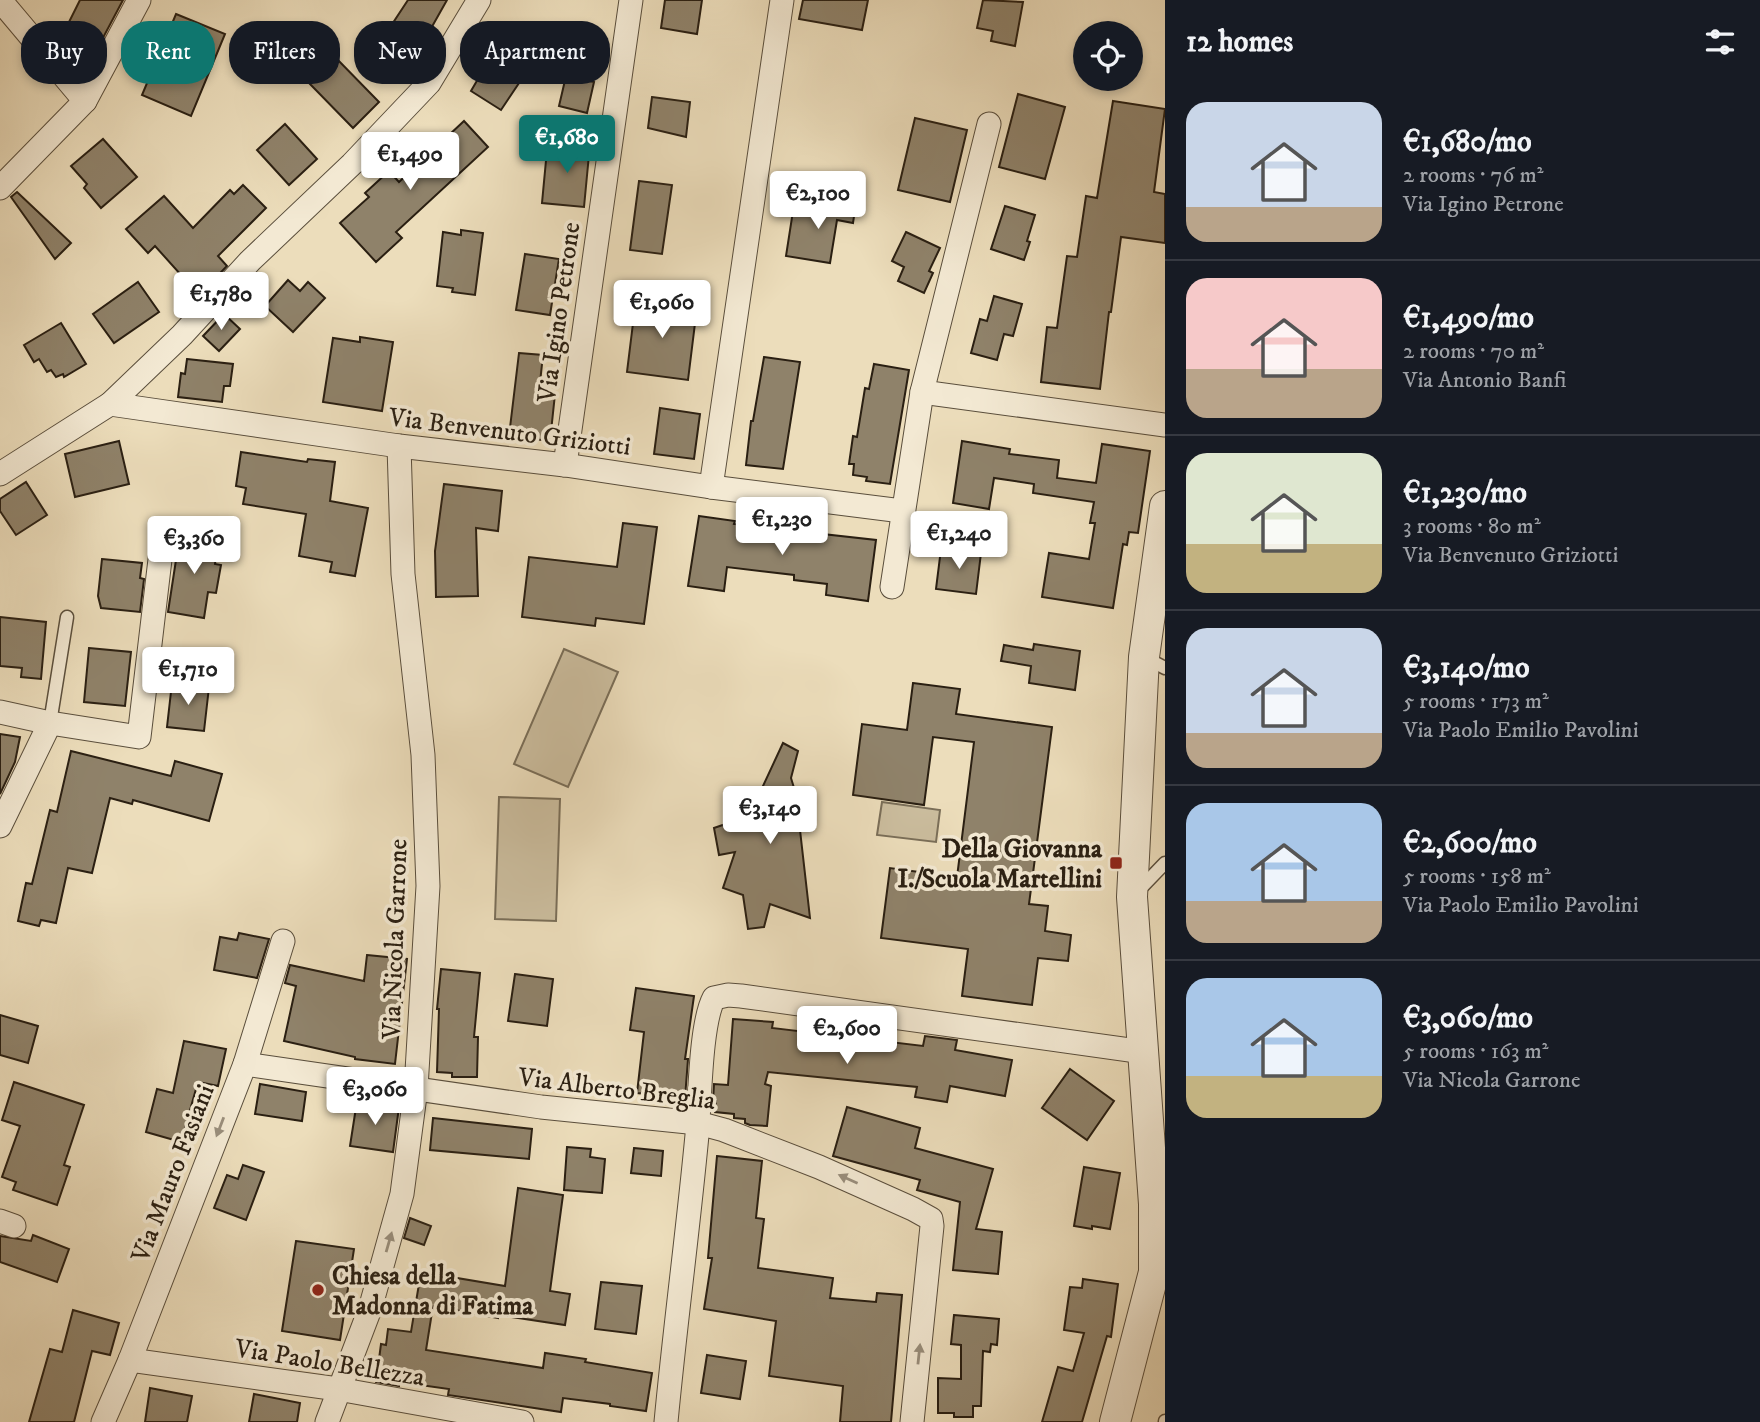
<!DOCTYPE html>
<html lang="en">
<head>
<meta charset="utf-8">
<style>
	:root { --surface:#171b24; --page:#20242c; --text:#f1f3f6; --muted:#9ea1a6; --line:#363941; --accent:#0f766e }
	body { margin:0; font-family:"IM FELL DW Pica",serif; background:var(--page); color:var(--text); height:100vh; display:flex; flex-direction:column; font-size:26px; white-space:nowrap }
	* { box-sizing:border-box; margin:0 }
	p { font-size:23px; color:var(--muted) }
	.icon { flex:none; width:38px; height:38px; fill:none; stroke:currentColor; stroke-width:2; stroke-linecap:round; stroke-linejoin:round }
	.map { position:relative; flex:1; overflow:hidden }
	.details { display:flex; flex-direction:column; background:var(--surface); width:595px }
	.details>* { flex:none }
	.banner { position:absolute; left:21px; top:21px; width:665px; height:63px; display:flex; gap:14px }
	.fabs { position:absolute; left:1073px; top:21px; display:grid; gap:14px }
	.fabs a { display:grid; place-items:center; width:70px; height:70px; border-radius:50%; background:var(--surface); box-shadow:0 4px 10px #0003; font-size:35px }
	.price { position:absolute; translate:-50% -60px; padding:0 16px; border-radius:7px; background:#fff; color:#222; font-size:23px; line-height:46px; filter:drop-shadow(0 2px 4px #0008) }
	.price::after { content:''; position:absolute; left:50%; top:42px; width:21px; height:16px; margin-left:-10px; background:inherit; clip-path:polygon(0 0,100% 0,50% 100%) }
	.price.selected { background:var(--accent); color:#fff }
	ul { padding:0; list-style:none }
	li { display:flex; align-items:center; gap:21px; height:175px; padding:0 21px }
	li+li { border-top:2px solid var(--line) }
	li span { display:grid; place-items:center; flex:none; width:196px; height:140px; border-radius:21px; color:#555 }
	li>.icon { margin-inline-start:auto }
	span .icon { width:84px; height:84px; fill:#fffc; stroke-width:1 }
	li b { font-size:30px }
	h2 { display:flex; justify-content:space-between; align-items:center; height:84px; padding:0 21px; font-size:30px }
	.chip { padding:0 24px; border-radius:28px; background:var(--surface); box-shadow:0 4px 10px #0003; font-size:24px; line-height:63px }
	.chip.selected { background:var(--accent); color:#fff }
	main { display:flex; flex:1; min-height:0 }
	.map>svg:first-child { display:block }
	.green { fill:#cbbd9e; stroke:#7a6e58; stroke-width:2 }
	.building { fill:#8f826a; stroke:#2a1f12; stroke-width:2 }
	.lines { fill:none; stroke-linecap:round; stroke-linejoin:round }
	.service-casing { stroke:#5a4e3c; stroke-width:15 }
	.minor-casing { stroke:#5a4e3c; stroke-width:25 }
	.tertiary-casing { stroke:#5a4e3c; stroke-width:32 }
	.service { stroke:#f3e9d3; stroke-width:12 }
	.minor { stroke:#f3e9d3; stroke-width:23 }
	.tertiary { stroke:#f3e9d3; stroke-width:30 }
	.oneway { fill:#998e7c }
	.poi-dot { fill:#8f2418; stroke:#f3e9d3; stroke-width:2.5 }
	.labels { text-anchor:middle; stroke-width:7; stroke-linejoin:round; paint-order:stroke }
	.street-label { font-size:26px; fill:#2a1f12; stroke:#f3e9d3 }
	.poi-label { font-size:26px; font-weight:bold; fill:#2a1f12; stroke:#f3e9d3; text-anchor:end }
</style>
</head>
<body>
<main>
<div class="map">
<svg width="1165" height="1422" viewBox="0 0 1165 1422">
	<rect width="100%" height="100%" fill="#ecddbb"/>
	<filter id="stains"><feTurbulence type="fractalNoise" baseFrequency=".00286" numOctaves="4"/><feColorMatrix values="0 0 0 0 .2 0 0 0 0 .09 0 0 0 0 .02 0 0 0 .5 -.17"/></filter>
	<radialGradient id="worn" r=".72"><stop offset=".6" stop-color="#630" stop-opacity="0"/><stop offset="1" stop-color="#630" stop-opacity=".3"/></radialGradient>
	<g class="green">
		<polygon points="564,649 618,672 568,787 514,764"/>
		<polygon points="499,797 560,799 556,921 495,919"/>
		<polygon points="882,802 940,810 936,842 877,835"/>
	</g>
	<g class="building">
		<polygon points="80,0 123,0 96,51 63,34"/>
		<polygon points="408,0 447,0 416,55 385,35"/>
		<polygon points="665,0 702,0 697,34 661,28"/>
		<polygon points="803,0 868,0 862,30 799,19"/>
		<polygon points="983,0 1023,2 1015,46 991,41 993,31 977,28"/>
		<polygon points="176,14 225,34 191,116 142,95"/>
		<polygon points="383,38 410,65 401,78 370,57"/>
		<polygon points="334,56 379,102 353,128 308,82"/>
		<polygon points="485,57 521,80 501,110 471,91 478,79 472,76"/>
		<polygon points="566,76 594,82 587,113 559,106"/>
		<polygon points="1018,94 1065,107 1045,179 999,167"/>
		<polygon points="652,97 690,102 686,137 648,128"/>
		<polygon points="1113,101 1165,109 1154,192 1165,194 1165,243 1121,237 1111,312 1109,312 1100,389 1041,382 1047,327 1057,328 1067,256 1077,257 1086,196 1097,198"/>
		<polygon points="915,118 967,130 950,202 898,190"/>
		<polygon points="464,121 488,147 396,232 402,238 376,262 340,223 369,197 365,193 389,171 399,182"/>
		<polygon points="285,124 317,159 289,185 257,150"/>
		<polygon points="103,139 137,177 101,208 84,188 87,184 71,166"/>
		<polygon points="561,141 590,144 584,207 542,203 547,150 560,152"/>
		<polygon points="639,181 672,185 662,254 630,250"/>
		<polygon points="243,185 266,208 218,256 227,266 199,295 155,246 148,253 126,229 164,196 193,228 230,190 234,194"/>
		<polygon points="17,192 71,243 55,259 11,197"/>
		<polygon points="825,198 856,203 853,223 837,220 830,263 786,256 793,211 822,216"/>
		<polygon points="1005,206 1035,215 1027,241 1030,242 1024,260 991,249"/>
		<polygon points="461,230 483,233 475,295 452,292 453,288 437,286 443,232 461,235"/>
		<polygon points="906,232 940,248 929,271 933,273 924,293 898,281 904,267 892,261"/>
		<polygon points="525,254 559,259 550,315 516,310"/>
		<polygon points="288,280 300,291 308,282 325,298 293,332 265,306"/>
		<polygon points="138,282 159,312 114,343 93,314"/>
		<polygon points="994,296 1022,304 1013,336 1004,334 997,360 971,353 980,319 987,321"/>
		<polygon points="636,299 697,307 688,380 627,372"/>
		<polygon points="224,314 240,329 219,351 203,336"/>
		<polygon points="61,323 86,364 64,377 63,374 56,377 51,370 47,372 39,359 34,362 24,345"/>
		<polygon points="360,337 393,342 382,411 323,402 333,338 360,342"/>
		<polygon points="519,353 543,355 539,392 555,394 550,441 509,436"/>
		<polygon points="764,357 800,362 783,469 746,465 751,421 753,421"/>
		<polygon points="187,359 233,364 230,386 224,386 222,402 178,397 181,373 185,374"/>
		<polygon points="874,364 909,370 890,484 866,481 867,477 853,475 854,464 849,464 853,436 857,437 865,388 869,389"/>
		<polygon points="660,408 700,414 694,459 654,454"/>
		<polygon points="119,441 129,484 75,497 65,454"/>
		<polygon points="962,441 1010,449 1009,454 1059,460 1057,478 1096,483 1102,444 1150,451 1138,533 1129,532 1127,545 1123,544 1113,608 1042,597 1049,553 1089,559 1095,523 1090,523 1094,502 1033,493 1034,484 994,478 989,509 953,503"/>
		<polygon points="241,452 307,462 308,459 335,462 330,501 368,508 355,576 330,572 332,562 299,556 306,514 243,504 246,488 236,486"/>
		<polygon points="26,482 47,515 16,535 0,511 0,499"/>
		<polygon points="444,484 502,491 498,531 476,528 478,596 436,597 435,551"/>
		<polygon points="699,516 735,521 734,524 876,540 868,601 826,595 827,584 794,580 794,575 727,567 724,591 688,586"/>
		<polygon points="623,523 657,527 644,624 596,618 595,626 522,617 529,557 617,567"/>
		<polygon points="180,534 218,540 215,564 221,565 216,593 208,592 204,618 168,612"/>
		<polygon points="941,549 981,553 976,594 936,589"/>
		<polygon points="102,559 142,563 140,578 144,579 140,612 101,608 98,596"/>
		<polygon points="0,617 46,622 41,679 21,677 22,668 0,666"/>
		<polygon points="1034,644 1080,651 1075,690 1029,683 1031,666 1001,661 1004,645 1033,650"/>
		<polygon points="89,648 131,652 125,706 84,702"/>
		<polygon points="172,683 209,687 204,731 167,727"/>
		<polygon points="913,683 960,689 956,714 1052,727 1029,904 1048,906 1045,931 1071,935 1068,961 1038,958 1032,1005 962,996 968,949 881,938 890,868 957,877 974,742 933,737 924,805 853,795 862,724 907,730"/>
		<polygon points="0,734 20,737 15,762 0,794"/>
		<polygon points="783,743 798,751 791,778 798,801 813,797 815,828 800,830 810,918 770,904 764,927 748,929 743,895 723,888 735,852 719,855 714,828 749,816"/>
		<polygon points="71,751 171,776 175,761 222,774 209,821 133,800 132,804 110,798 92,873 68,868 56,923 41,920 39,926 18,921 26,883 32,884 50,810 57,812"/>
		<polygon points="239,933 269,939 257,978 214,970 220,937 237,940"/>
		<polygon points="367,955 407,959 395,1064 355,1059 355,1057 284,1041 296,986 285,983 290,965 364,981"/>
		<polygon points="441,969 480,973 474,1037 478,1037 477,1077 452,1077 452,1073 437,1072 439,1009 437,1009"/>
		<polygon points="515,974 553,979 547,1026 508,1021"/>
		<polygon points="636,988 694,996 685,1059 688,1059 685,1098 637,1093 644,1032 630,1030"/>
		<polygon points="0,1015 38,1026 28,1063 0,1055"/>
		<polygon points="733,1019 773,1022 772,1028 923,1046 925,1036 957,1040 955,1050 1012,1060 1005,1096 950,1086 947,1102 915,1097 917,1087 768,1072 765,1084 771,1086 767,1126 750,1125 745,1123 745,1119 734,1118 734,1114 715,1112 716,1101 713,1101 714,1084 728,1085"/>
		<polygon points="184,1041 226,1049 218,1086 198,1082 181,1142 146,1132 157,1089 173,1093"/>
		<polygon points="1070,1069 1114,1101 1087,1140 1042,1108"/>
		<polygon points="14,1082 84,1105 64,1165 70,1167 57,1205 13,1190 16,1182 2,1177 20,1126 2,1120"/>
		<polygon points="260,1084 306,1092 302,1121 255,1114"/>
		<polygon points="357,1101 399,1107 393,1152 350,1146"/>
		<polygon points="847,1107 920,1128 915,1148 993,1169 976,1229 1002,1232 998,1274 953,1270 960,1202 917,1190 920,1180 833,1156"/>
		<polygon points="433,1118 532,1129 529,1159 430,1150"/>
		<polygon points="567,1147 591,1149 590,1157 605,1159 602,1193 564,1190"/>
		<polygon points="634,1148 663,1151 661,1176 631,1173"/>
		<polygon points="717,1156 762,1161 756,1218 764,1219 758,1268 833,1278 830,1298 876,1302 877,1293 902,1295 891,1422 840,1422 843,1386 769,1376 776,1321 704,1309 712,1258 708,1258"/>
		<polygon points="243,1165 264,1172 246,1220 214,1208 227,1175 238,1179"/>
		<polygon points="1084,1167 1120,1173 1110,1229 1092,1226 1092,1229 1074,1226"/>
		<polygon points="518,1188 563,1195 550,1291 570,1294 565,1325 498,1315 498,1318 433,1306 426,1350 543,1368 545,1353 586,1359 585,1362 652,1373 646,1411 610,1406 610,1404 563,1398 561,1412 448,1395 449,1389 399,1382 399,1386 376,1382 381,1344 386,1345 388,1329 411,1332 421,1272 505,1286"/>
		<polygon points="410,1218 431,1226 424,1245 404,1238"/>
		<polygon points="33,1235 69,1249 57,1282 0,1262 0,1236 31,1241"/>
		<polygon points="296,1241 354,1249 340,1340 282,1331"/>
		<polygon points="1083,1279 1118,1284 1111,1337 1107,1336 1082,1422 1042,1422 1058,1367 1073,1371 1084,1333 1064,1330 1070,1287 1082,1288"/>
		<polygon points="601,1282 642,1286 636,1334 595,1329"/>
		<polygon points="73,1310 119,1323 110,1355 92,1351 74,1422 29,1422 50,1349 62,1352"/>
		<polygon points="954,1315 999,1319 997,1345 991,1344 990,1352 983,1351 981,1406 973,1406 973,1417 954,1417 954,1413 938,1413 938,1378 961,1379 961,1345 951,1344"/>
		<polygon points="707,1355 746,1361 740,1399 701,1393"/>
		<polygon points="150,1388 192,1396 187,1422 145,1422"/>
		<polygon points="254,1394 300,1403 297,1422 249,1422"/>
	</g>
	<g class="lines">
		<defs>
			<g id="service">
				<polyline points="1144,657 1165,668"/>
				<polyline points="50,723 67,617"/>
				<polyline points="1137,892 1165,863"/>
				<polyline points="1165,1422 1165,1421"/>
			</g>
			<g id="minor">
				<polyline points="0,0 85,101"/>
				<polyline points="0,188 85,101 139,0"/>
				<polyline points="922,392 1165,425"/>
				<polyline points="110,404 399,446 565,465 711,487 902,511"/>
				<polyline points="565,465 631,0"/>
				<polyline points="0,474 110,404 182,335 250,261 352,164 429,83 479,0"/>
				<polyline points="711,487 782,0"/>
				<polyline points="892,587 922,392 989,124"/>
				<polyline points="0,712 50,723 139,737 161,551"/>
				<polyline points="0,826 50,723"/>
				<polyline points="245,1064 541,1107 698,1123 724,1130 819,1167 913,1209 931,1219 932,1226 912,1422"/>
				<polyline points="0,1221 14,1226"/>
				<polyline points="130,1360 338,1389 522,1422"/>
				<polyline points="103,1422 130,1360 245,1064 283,941"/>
				<polyline points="327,1422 370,1309 402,1194 416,1088 428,886 423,755 403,574 399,446"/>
				<path d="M 666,1422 C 675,1326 688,1231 697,1135 C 700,1103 700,1024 714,998 L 728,995 L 741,996 L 1144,1052"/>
			</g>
			<polyline id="tertiary" points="1115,1422 1154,1272 1154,1204 1132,897 1144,657 1165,506"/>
		</defs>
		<use href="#service" class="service-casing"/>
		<use href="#minor" class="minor-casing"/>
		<use href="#tertiary" class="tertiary-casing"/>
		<use href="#service" class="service"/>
		<use href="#minor" class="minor"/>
		<use href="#tertiary" class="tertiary"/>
	</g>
	<defs><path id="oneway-solid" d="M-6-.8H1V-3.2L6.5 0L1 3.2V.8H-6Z" transform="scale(1.75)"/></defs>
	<g class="oneway">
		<use href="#oneway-solid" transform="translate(220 1127) rotate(111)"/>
		<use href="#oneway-solid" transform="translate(848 1179) rotate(-156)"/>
		<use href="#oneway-solid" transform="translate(389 1242) rotate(-74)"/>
		<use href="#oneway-solid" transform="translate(919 1354) rotate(-84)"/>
	</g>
	<g class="poi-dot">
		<rect x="1109" y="856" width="14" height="14" rx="3.5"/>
		<circle cx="318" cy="1290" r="7"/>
	</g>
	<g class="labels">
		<g class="street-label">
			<text transform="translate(558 312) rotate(-82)" y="9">Via Igino Petrone</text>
			<text transform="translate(510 431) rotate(7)" y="9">Via Benvenuto Griziotti</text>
			<text transform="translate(394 939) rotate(-88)" y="9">Via Nicola Garrone</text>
			<text transform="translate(617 1088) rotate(7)" y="9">Via Alberto Breglia</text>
			<text transform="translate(172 1173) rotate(-69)" y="9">Via Mauro Fasiani</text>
			<text transform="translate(330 1362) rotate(9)" y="9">Via Paolo Bellezza</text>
		</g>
		<g class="poi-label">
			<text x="1102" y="857">Della Giovanna<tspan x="1102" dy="30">I./Scuola Martellini</tspan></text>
			<text x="332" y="1284" text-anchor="start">Chiesa della<tspan x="332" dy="30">Madonna di Fatima</tspan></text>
		</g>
	</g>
	<rect width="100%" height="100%" filter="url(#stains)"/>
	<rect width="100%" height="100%" fill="url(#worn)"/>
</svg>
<div class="fabs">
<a><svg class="icon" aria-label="locate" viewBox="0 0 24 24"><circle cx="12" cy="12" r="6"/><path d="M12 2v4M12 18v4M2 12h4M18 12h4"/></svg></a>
</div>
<b class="price selected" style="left:567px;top:175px">€1,680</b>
<b class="price" style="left:410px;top:192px">€1,490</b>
<b class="price" style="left:818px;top:231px">€2,100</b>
<b class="price" style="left:221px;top:332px">€1,780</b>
<b class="price" style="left:662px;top:340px">€1,060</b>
<b class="price" style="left:782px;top:557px">€1,230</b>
<b class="price" style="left:959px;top:571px">€1,240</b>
<b class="price" style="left:194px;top:576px">€3,360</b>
<b class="price" style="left:188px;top:707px">€1,710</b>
<b class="price" style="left:770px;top:846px">€3,140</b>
<b class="price" style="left:847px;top:1066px">€2,600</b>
<b class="price" style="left:375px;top:1127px">€3,060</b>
<div class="banner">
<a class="chip">Buy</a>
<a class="chip selected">Rent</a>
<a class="chip">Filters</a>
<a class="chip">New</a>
<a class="chip">Apartment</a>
</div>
</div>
<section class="details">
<h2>12 homes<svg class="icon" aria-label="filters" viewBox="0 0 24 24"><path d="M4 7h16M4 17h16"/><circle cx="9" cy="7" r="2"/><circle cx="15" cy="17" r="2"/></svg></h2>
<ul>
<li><span style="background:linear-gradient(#c9d6e8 75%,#b9a48a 0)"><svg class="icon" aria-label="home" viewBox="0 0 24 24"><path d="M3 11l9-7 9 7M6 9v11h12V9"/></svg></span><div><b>€1,680/mo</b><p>2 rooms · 76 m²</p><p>Via Igino Petrone</p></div></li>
<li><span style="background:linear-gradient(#f6c9c9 65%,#b9a48a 0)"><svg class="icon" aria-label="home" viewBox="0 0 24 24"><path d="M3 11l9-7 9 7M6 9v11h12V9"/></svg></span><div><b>€1,490/mo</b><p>2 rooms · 70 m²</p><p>Via Antonio Banfi</p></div></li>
<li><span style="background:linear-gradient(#dfe7d0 65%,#c2b280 0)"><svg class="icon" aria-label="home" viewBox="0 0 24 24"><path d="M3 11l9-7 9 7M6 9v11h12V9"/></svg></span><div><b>€1,230/mo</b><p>3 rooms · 80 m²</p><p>Via Benvenuto Griziotti</p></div></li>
<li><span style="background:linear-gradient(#c9d6e8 75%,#b9a48a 0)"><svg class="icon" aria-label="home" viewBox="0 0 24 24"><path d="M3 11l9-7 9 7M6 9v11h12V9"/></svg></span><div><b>€3,140/mo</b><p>5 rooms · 173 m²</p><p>Via Paolo Emilio Pavolini</p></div></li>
<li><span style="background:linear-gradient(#a9c7e8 70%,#b9a48a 0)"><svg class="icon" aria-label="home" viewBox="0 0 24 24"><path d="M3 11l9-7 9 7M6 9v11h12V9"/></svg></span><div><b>€2,600/mo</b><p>5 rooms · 158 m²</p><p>Via Paolo Emilio Pavolini</p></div></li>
<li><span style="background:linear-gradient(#a9c7e8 70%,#c2b280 0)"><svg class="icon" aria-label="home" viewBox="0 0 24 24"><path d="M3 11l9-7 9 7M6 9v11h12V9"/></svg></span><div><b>€3,060/mo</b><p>5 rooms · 163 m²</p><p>Via Nicola Garrone</p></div></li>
</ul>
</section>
</main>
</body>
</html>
